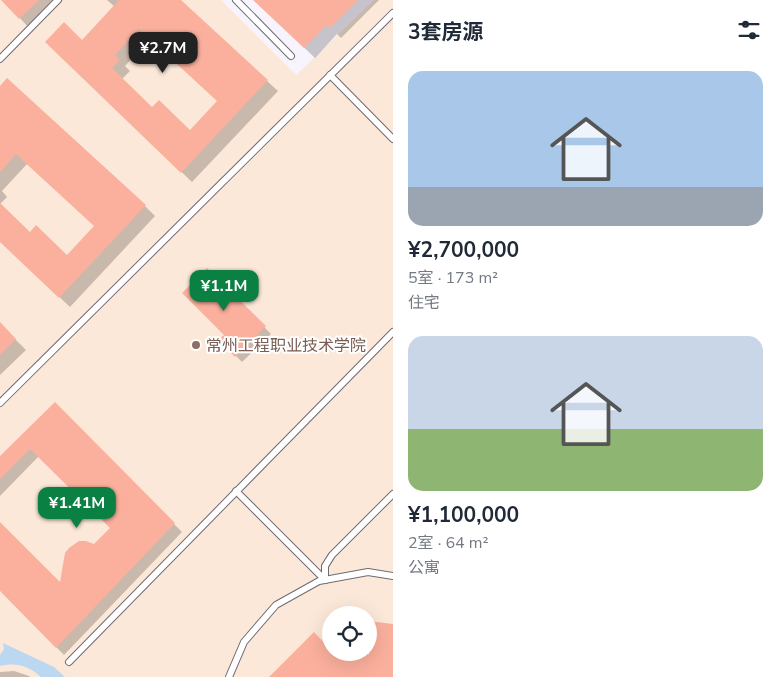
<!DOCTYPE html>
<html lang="zh">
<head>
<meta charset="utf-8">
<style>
	:root { --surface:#fff; --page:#f6f6f7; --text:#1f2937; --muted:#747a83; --accent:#0b8043 }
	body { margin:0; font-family:"Nunito Sans","Noto Sans SC",sans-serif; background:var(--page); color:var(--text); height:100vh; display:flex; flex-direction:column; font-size:19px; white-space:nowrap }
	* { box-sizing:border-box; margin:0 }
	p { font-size:16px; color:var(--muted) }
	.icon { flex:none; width:28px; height:28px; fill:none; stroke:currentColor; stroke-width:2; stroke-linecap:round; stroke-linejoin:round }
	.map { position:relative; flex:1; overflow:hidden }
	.panel { display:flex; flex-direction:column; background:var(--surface); width:385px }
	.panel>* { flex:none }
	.fabs { position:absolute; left:322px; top:606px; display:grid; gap:10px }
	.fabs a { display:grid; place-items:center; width:55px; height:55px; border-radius:50%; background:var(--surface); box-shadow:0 5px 20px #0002; font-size:25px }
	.price { position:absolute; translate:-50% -42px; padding:0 11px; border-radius:10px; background:var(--accent); color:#fff; font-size:16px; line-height:32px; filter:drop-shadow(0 1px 2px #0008) }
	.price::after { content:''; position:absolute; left:50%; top:30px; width:15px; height:11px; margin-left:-8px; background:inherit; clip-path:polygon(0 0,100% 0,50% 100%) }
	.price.on { background:#222; color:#fff }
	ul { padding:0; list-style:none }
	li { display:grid; align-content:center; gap:10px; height:265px; padding:0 15px }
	li span { display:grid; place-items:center; height:155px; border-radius:15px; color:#555 }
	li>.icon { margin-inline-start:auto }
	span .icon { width:90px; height:90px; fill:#fffc; stroke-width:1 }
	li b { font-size:21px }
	h2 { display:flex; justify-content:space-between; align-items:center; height:60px; padding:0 15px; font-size:21px }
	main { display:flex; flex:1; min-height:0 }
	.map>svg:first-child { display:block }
	.education { fill:#fce8d8; fill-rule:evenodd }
	.water { fill:#bcd8f1 }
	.shadow { fill:#0003; fill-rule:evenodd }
	.building { fill:#fbb09d; fill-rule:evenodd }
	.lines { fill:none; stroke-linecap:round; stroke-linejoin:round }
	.service-casing { stroke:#6e6b73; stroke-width:8 }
	.service { stroke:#fff; stroke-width:6 }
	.education-dot { fill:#8d6e63; stroke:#fff; stroke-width:2 }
	.labels { text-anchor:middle; stroke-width:4; stroke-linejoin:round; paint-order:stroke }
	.education-label { font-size:16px; fill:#785e54; stroke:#fff; text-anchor:start }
</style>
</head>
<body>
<main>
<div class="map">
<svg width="393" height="677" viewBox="0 0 393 677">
	<rect width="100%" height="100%" fill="#f8f4fe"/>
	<path class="education" d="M 0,0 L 221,0 L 296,75 L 374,0 L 393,0 L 393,677 L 0,677 ZM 331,615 L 369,615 L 369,652 L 331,652 Z"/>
	<path class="water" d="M 3,643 L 54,667 L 65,677 L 41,677 C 29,666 16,662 0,666 L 0,655 L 4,649 Z"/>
	<g class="shadow">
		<polygon points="3,0 60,0 30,29"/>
		<path d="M 107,0 L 179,0 L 278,91 L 192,182 L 56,52 L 82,41 L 115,7 ZM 150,39 L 218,101 L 190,131 L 152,108 L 122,79 L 130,71 L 125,66 Z"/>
		<polygon points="255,0 379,0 341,38 337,34 315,58"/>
		<polygon points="0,88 145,206 155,216 70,307 0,241 0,205 30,234 67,257 95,226 27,164 2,191 7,197 0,204"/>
		<polygon points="207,269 271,334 242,362 220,340 225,335"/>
		<polygon points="0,324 26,350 0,375"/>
		<polygon points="55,404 182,532 64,655 0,589 0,524 61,584 111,528 39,456 0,496 0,458"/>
		<polygon points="14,671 29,676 30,677 0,677 0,672"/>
	</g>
	<g class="building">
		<polygon points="1,0 39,0 19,19"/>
		<path d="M 119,0 L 181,0 L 268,80 L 181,173 L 45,42 L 64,22 L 82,40 ZM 139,29 L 217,101 L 190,130 L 159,100 L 152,107 L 112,68 L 120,60 L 115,55 Z"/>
		<polygon points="253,0 358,0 330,28 326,25 304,48"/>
		<polygon points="7,78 146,205 59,298 0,242 0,203 30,232 36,225 67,255 94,226 16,154 0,172 0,86"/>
		<polygon points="207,268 266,326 235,357 218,340 224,335 182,293"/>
		<polygon points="0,322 16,339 0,355"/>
		<polygon points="55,402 175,523 56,648 0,591 0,522 60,582 65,553 69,548 79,541 86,541 94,544 110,528 30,449 0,479 0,456"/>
		<polygon points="369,621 393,624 393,677 269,677 314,632 331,650 331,652 367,652 369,655"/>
	</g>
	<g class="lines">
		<defs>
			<g id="service">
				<polyline points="236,0 291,56"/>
				<polyline points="0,59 58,0"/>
				<polyline points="330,75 393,139"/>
				<polyline points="0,403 393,13"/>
				<polyline points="236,491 325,580"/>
				<polyline points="325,580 325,566 332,555 393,494"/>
				<polyline points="69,662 393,332"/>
				<polyline points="229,677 244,642 276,605 319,581 368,572 393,576"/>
			</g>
		</defs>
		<use href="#service" class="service-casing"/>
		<use href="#service" class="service"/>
	</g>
	<circle class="education-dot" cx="196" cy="345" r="5"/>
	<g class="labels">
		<g class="education-label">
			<text x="206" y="351">常州工程职业技术学院</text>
		</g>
	</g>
</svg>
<div class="fabs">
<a><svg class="icon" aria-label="locate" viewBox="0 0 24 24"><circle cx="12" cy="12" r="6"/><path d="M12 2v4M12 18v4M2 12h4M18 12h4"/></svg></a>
</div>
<b class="price on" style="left:163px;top:74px">¥2.7M</b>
<b class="price" style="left:224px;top:312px">¥1.1M</b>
<b class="price" style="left:77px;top:529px">¥1.41M</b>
</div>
<section class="panel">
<h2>3套房源<svg class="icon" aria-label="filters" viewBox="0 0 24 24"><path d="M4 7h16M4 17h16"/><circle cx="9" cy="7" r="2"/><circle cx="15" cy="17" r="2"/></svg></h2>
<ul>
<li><span style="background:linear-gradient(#a9c7e8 75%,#9aa5b1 0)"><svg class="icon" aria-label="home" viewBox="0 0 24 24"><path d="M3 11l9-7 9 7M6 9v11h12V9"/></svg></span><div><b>¥2,700,000</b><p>5室 · 173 m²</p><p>住宅</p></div></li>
<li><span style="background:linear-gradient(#c9d6e8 60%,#8fb573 0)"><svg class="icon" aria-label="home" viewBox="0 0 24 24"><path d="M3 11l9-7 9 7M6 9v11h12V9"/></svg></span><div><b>¥1,100,000</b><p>2室 · 64 m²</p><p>公寓</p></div></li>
</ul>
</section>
</main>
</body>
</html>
